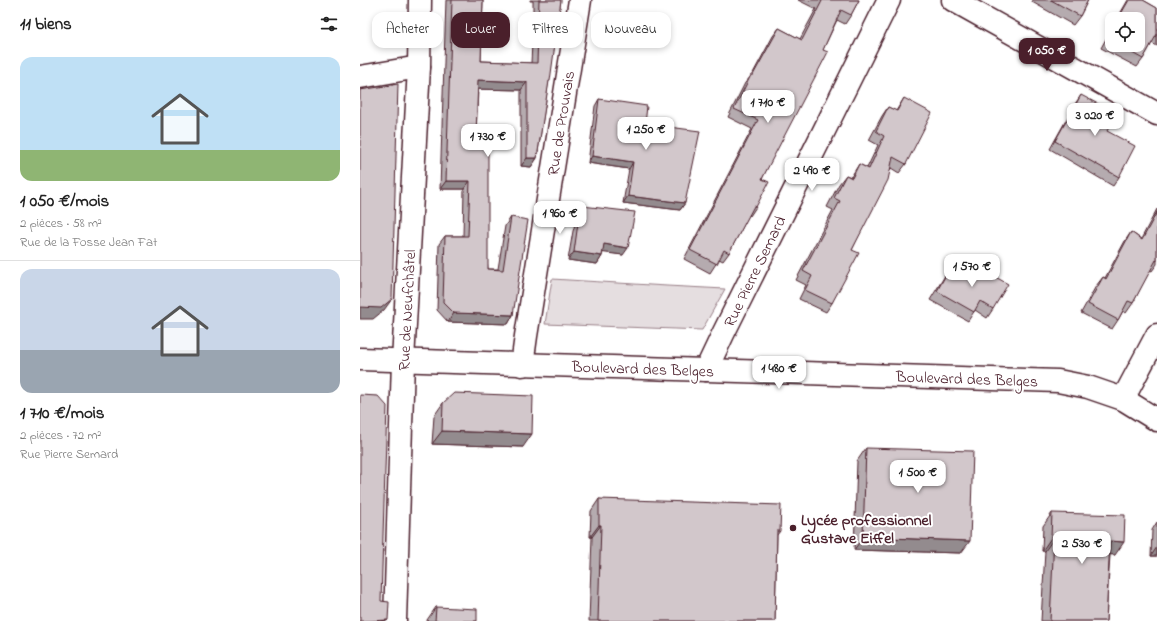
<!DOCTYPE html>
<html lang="fr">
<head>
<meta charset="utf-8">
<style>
	:root { --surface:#fff; --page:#f2f2f2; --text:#222; --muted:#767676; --line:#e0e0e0; --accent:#4a1f2b }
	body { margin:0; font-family:"Indie Flower",sans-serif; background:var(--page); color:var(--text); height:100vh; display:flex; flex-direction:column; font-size:15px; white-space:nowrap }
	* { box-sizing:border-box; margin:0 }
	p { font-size:13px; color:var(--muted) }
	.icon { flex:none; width:22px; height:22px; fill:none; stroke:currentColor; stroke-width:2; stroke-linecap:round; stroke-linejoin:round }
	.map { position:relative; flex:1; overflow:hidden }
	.details { display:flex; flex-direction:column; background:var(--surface); width:360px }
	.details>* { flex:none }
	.hud { position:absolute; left:12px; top:12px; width:380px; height:36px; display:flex; gap:8px }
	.tools { position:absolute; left:745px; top:12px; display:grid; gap:8px }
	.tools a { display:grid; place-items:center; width:40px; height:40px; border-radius:8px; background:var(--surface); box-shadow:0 2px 6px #0003; font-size:20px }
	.price { position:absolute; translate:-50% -34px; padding:0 9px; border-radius:8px; background:#fff; color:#222; font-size:13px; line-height:26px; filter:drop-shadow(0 1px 2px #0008) }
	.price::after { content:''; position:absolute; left:50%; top:24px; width:12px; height:9px; margin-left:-6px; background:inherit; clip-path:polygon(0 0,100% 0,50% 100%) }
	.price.selected { background:var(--accent); color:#fff }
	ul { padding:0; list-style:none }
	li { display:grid; align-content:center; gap:8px; height:212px; padding:0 20px }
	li+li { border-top:1px solid var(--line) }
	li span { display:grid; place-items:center; height:124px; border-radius:12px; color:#555 }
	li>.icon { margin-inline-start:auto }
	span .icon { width:72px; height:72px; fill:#fffc; stroke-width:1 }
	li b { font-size:17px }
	h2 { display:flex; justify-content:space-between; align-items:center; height:48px; padding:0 20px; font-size:17px }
	.tag { padding:0 14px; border-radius:12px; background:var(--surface); box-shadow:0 2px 6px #0003; font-size:14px; line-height:36px }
	.tag.selected { background:var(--accent); color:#fff }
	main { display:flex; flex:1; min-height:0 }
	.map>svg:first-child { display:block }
	.green { fill:#e5dee0; stroke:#987e86 }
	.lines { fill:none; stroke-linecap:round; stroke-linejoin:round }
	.minor-casing { stroke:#4a1f2b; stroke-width:25 }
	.secondary-casing { stroke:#4a1f2b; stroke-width:25 }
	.minor { stroke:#fff; stroke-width:22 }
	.secondary { stroke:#fff; stroke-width:22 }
	.wall { fill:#b5abaf; stroke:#4a1f2b }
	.shaded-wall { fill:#938b8e; stroke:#4a1f2b }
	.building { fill:#d2c7cb; stroke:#4a1f2b }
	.poi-dot { fill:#4a1f2b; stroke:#fff; stroke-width:1.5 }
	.labels { text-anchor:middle; stroke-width:4; stroke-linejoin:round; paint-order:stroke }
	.street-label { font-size:16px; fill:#4a1f2b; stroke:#fff }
	.poi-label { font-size:16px; font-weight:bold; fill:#4a1f2b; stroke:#fff; text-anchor:start }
</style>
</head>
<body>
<main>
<section class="details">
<h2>11 biens<svg class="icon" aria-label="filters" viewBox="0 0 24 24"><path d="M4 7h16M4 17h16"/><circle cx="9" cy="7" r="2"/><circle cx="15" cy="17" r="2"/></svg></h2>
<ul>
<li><span style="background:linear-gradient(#bfe0f5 75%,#8fb573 0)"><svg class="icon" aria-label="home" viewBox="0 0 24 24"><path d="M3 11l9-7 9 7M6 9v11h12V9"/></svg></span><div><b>1 050 €/mois</b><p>2 pièces · 58 m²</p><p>Rue de la Fosse Jean Fat</p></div></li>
<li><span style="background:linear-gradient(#c9d6e8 65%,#9aa5b1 0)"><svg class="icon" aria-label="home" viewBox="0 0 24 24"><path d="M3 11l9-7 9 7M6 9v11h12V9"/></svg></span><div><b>1 710 €/mois</b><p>2 pièces · 72 m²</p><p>Rue Pierre Semard</p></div></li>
</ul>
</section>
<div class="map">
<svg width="797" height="621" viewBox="0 0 797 621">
	<rect width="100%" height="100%" fill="#fff"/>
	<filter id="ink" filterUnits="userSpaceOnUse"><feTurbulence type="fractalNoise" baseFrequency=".025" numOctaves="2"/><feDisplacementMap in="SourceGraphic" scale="8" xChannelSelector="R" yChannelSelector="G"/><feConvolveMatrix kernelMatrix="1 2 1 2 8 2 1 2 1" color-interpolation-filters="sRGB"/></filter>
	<g filter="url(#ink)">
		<polygon class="green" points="192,279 307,286 365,289 342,330 185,324"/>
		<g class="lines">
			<defs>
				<g id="minor">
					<polyline points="593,0 797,114"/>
					<polyline points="0,77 59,67"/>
					<polyline points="162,365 166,336 220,0"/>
					<polyline points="346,370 364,332 529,0"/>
					<polyline points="763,399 797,335"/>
				</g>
				<g id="secondary">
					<polyline points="0,359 698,381 728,387 763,399 797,420"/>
					<polyline points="35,621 43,361 59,67 60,0"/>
				</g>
			</defs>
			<use href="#minor" class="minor-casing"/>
			<use href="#secondary" class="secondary-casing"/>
			<use href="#minor" class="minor"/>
			<use href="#secondary" class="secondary"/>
		</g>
		<g class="wall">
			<polygon points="86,0 123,0 121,61 171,63 173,22 173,1 170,1 170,0 201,0 177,158 171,167 161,166 161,90 118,89 116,135 128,269 138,269 145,226 151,217 153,315 148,324 88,322 77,310 79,244 85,236 103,236 104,189 80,189"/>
			<polygon points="438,0 499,0 491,15 485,24 477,20 402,179 396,207 390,216 389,215 369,253 363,261 359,259 350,273 324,259 392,129 368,117 385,83 392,75 413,36 419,28 440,39 456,9"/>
			<polygon points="673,0 728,0 720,16 713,25 672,2"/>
			<polygon points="768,0 783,0 797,8 797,46 792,43 783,59 777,67 741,48 752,28 752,45 778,45 778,19 757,19"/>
			<polygon points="721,95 747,131 759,177 753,186 690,149 715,104"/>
			<polygon points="544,98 546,164 539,173 531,168 492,250 472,303 466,312 439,299 446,285 436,280 473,210 467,207 479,184 486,175 491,177 499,164 507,168 518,145 509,140 522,116 528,107 536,111"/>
			<polygon points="239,99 285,124 325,203 320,210 263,203 269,169 228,163 235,106"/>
			<polygon points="222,206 263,255 243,252 242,256 237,264 208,260 213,231 214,228 217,213"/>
			<polygon points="797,209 797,264 792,271 790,270 773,303 766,313 763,311 758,320 752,329 721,313 736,286 743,277 745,278 765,241 771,232 781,239"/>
			<polygon points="592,264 617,278 623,270 633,309 627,318 615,310 608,321 570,300 586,274"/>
			<polygon points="83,403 163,447 72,444 74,416"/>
			<polygon points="506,448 601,553 494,550 497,461"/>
			<polygon points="239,499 420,531 417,535 415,621 229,621 232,537 230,537 231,511"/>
			<polygon points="692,513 755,555 750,554 746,621 681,621 685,551 682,551 683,526"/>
			<polygon points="797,522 797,556 791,556 792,530"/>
			<polygon points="76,607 117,621 67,621 67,620"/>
		</g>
		<g class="shaded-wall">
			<polygon points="118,80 167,82 161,90 113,89"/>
			<polygon points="232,156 273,162 269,169 228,163"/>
			<polygon points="167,158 177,158 171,167 161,166"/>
			<polygon points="86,181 110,181 104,189 80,189"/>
			<polygon points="268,196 325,203 320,210 263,203"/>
			<polygon points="244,244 268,248 263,255 238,252"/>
			<polygon points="214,252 242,256 237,264 208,260"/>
			<polygon points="32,299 24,310 13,319 0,319 0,307"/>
			<polygon points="94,313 153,315 148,324 88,322"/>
			<polygon points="82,431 172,434 163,447 72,444"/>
			<polygon points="239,525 241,525 232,537 230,537"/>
			<polygon points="503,537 610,541 601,553 494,550"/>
			<polygon points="691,538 694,538 685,551 682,551"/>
			<polygon points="750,541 764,542 755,555 741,554"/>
			<polygon points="797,547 797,556 791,556"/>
			<polygon points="28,620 27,621 11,621"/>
		</g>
		<g class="building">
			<polygon points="92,0 123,0 121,61 177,63 179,0 201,0 190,81 189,81 177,158 167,158 167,82 118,80 116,135 128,136 128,269 143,270 151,217 168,220 153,315 94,313 83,302 85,236 108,236 110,181 86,181"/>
			<polygon points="461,0 499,0 491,15 481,10 463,50 468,52 402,179 409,182 396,207 394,206 369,253 364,250 357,264 330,250 398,120 374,109 391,75 393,75 419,28 442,40 462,1"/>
			<polygon points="691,0 728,0 720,16"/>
			<polygon points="769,0 783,0 797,8 797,34 783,59 758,45 778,45 778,19 758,19"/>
			<polygon points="752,31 752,42 747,39"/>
			<polygon points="38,84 32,299 21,308 0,307 0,90"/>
			<polygon points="721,95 757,114 747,131 775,146 759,177 695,141"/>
			<polygon points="544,98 572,113 546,164 533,157 528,180 492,250 499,253 472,303 445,290 452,276 443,271 480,201 474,198 486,175 492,178 499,164 509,169 524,136 516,131 528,107 537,111"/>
			<polygon points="239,99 287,106 285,124 340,131 325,203 268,196 273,162 232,156"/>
			<polygon points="222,206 275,212 268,248 244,244 242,256 214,252 218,223 219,223"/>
			<polygon points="797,212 797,261 796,260 773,303 768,301 758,320 728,304 743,277 746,279 771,232 782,240"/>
			<polygon points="592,264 618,279 623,270 648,284 633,309 620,301 614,312 577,291"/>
			<polygon points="94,393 173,396 172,434 82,431 83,403"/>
			<polygon points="0,395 18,396 27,406 21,601 29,602 28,620 11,621 0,621"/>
			<polygon points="506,448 613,451 610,541 503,537"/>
			<polygon points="239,499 421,505 420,531 417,531 415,621 238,621 241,525 239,525"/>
			<polygon points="692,513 765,515 764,542 750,541 746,621 690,621 694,538 691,538"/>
			<polygon points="76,607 117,609 117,621 75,621"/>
		</g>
	</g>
	<circle class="poi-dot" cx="433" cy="528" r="4"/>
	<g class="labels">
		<g class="street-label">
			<text transform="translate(200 123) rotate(-81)" y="6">Rue de Prouvais</text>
			<text transform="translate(394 271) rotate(-64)" y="6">Rue Pierre Semard</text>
			<text transform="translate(46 310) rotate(-87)" y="6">Rue de Neufchâtel</text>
			<text transform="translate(283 368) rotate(2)" y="6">Boulevard des Belges</text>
			<text transform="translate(607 378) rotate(2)" y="6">Boulevard des Belges</text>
		</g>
		<g class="poi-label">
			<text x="441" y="525">Lycée professionnel<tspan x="441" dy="18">Gustave Eiffel</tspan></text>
		</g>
	</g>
</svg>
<div class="tools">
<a><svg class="icon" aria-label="locate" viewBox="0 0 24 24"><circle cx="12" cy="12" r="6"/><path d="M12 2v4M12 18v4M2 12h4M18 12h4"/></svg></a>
</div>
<b class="price selected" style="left:687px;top:72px">1 050 €</b>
<b class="price" style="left:408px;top:124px">1 710 €</b>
<b class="price" style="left:735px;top:137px">3 020 €</b>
<b class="price" style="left:286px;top:151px">1 250 €</b>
<b class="price" style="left:128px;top:158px">1 730 €</b>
<b class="price" style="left:452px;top:192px">2 490 €</b>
<b class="price" style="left:200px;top:235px">1 960 €</b>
<b class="price" style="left:612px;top:288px">1 570 €</b>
<b class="price" style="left:419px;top:390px">1 480 €</b>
<b class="price" style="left:558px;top:494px">1 500 €</b>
<b class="price" style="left:722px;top:565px">2 530 €</b>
<div class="hud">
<a class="tag">Acheter</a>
<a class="tag selected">Louer</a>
<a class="tag">Filtres</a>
<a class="tag">Nouveau</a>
</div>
</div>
</main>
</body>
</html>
